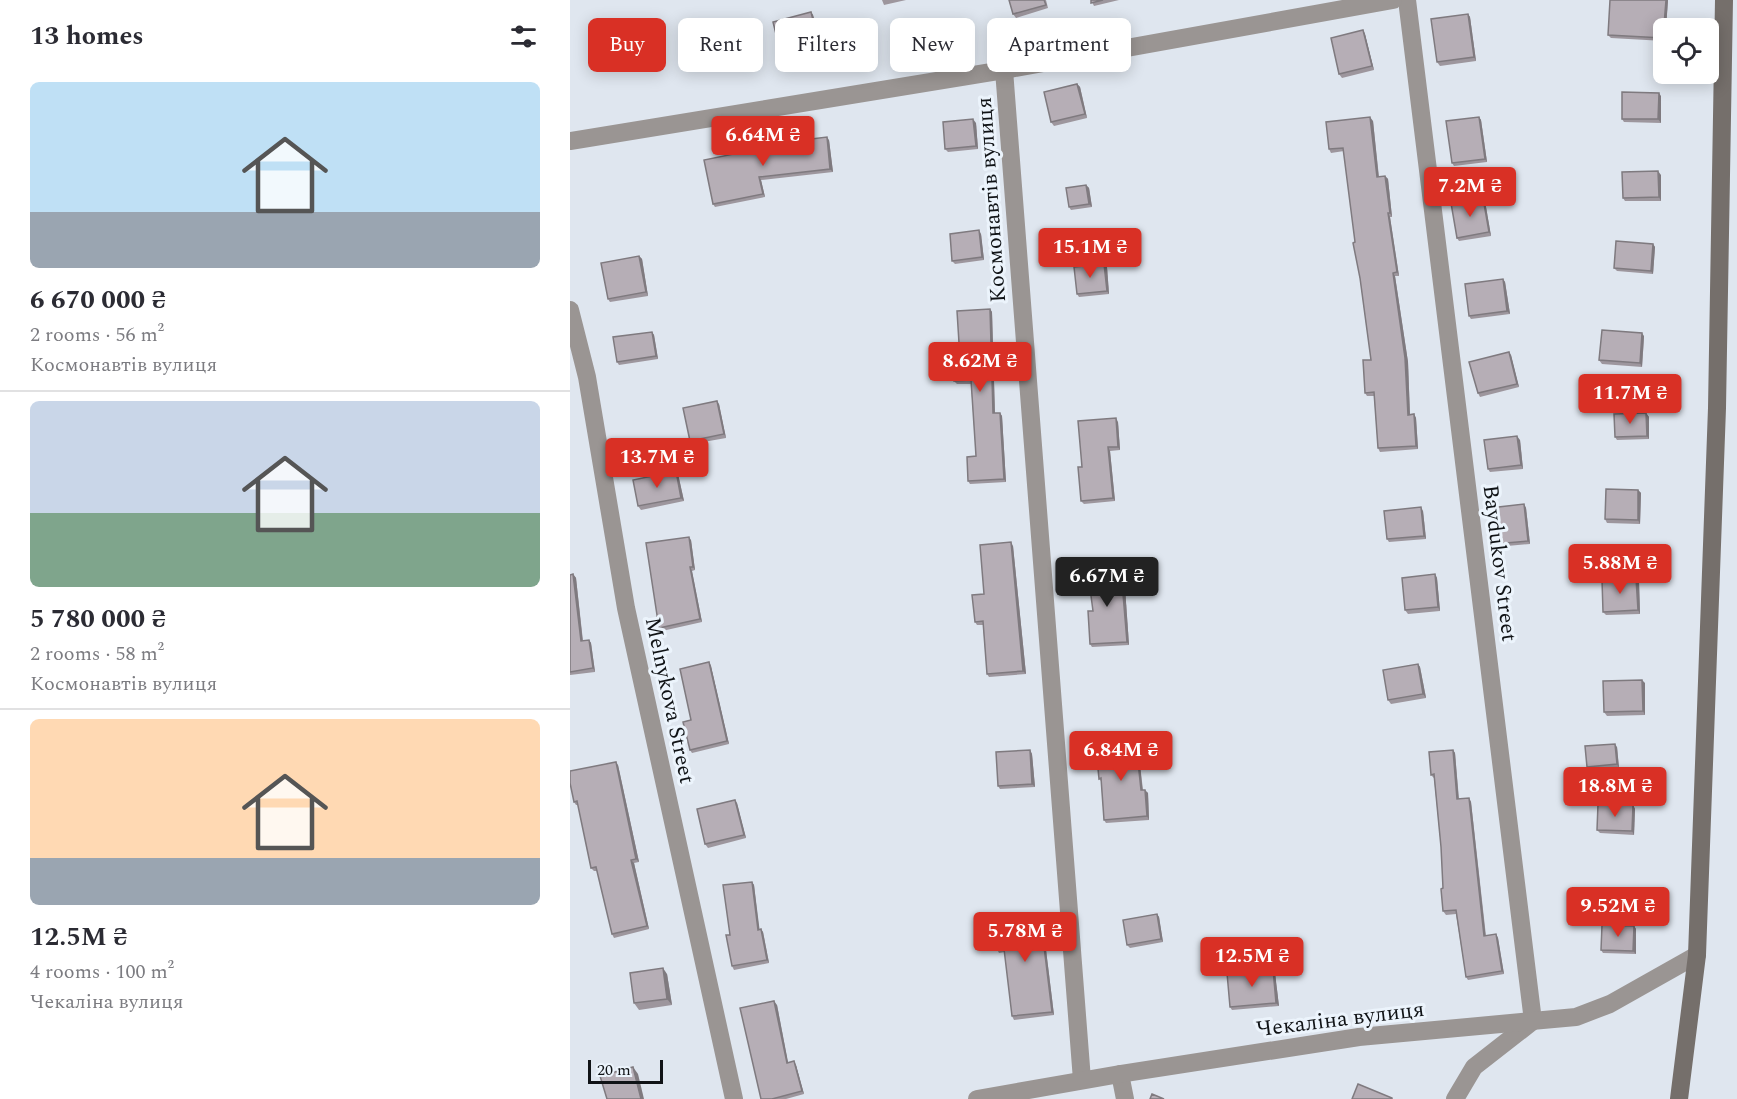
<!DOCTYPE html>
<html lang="en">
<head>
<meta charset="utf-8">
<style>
	:root { --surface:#fff; --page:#f7f7f7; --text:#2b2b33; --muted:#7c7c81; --line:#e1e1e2; --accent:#d93025 }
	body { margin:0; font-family:Spectral,serif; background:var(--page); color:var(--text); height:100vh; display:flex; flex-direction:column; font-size:22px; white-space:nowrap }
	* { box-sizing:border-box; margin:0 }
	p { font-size:20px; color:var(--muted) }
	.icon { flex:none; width:33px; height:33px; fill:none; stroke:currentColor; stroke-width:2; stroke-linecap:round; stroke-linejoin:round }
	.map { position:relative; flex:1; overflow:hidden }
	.panel { display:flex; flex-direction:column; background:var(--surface); width:570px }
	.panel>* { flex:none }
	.banner { position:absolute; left:18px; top:18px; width:570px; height:54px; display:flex; gap:12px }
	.fabs { position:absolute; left:1083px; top:18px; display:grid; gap:12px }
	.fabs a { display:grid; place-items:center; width:66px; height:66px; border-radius:9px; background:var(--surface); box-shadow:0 3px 15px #0003; font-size:30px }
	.scale { position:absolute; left:18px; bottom:15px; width:75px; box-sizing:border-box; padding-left:6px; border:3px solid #101316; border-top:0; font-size:16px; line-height:21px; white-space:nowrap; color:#101316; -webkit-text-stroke:4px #ecf4fc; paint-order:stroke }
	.price { position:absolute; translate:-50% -51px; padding:0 14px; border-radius:6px; background:var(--accent); color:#fff; font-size:20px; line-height:39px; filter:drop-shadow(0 2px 3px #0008) }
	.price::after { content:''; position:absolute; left:50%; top:36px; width:18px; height:14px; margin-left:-9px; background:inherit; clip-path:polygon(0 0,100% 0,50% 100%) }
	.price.current { background:#222; color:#fff }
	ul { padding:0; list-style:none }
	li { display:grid; align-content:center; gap:12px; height:318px; padding:0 30px }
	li+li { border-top:2px solid var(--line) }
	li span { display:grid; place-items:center; height:186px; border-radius:9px; color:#555 }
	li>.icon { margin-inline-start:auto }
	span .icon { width:108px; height:108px; fill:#fffc; stroke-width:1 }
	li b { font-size:26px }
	h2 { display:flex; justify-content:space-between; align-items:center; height:72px; padding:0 30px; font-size:26px }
	.tag { padding:0 21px; border-radius:9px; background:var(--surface); box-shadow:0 3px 15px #0003; font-size:21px; line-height:54px }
	.tag.current { background:var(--accent); color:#fff }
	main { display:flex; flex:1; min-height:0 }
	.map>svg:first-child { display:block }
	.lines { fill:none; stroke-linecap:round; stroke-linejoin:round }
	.street { stroke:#9a9593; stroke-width:18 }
	.secondary { stroke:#756f6b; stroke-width:18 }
	.wall { fill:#9d969d }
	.shaded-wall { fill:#7f7a7f }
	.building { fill:#b6aeb6; stroke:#7f7a7f; stroke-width:1.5 }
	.labels { text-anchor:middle; stroke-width:6; stroke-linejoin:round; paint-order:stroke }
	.street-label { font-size:22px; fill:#101316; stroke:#ecf4fc }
</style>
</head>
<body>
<main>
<section class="panel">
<h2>13 homes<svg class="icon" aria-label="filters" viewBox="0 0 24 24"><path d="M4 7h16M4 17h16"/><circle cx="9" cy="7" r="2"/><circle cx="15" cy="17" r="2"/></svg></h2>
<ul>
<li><span style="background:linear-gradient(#bfe0f5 70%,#9aa5b1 0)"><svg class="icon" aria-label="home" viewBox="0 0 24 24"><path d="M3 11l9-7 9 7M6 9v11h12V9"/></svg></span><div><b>6 670 000 ₴</b><p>2 rooms · 56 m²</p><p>Космонавтів вулиця</p></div></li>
<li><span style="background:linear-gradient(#c9d6e8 60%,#7fa58c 0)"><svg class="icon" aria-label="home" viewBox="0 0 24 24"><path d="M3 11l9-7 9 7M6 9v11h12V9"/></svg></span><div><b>5 780 000 ₴</b><p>2 rooms · 58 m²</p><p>Космонавтів вулиця</p></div></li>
<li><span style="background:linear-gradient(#ffd9b3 75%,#9aa5b1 0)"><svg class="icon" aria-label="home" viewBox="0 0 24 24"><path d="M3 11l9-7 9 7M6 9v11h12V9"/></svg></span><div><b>12.5M ₴</b><p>4 rooms · 100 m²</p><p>Чекаліна вулиця</p></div></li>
</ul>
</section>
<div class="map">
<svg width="1167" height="1099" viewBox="0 0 1167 1099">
	<rect width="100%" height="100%" fill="#dfe6ef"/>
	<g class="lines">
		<g class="street">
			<polyline points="837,0 963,1021 904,1067 885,1099"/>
			<polyline points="434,70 512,1080"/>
			<polyline points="0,141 434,70 823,0"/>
			<polyline points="0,310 17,377 56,608 164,1099"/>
			<polyline points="550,1074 555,1099"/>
			<polyline points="407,1099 550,1074 789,1037 1006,1017 1040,1004 1127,955"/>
		</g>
		<polyline class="secondary" points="1109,1099 1127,955 1147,408 1154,0"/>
	</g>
	<g class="wall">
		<polygon points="312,0 336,0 314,5"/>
		<polygon points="439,0 476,0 478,8 446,18 443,14"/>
		<polygon points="521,0 549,0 524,6"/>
		<polygon points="1098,0 1096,28 1094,28 1094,41 1041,38 1038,35"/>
		<polygon points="241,12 243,15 250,39 211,49 209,46"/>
		<polygon points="898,14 900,17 906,61 870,66 867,62"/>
		<polygon points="793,30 795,34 804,70 772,78 769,74"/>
		<polygon points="507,84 510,87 517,118 484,126 481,122"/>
		<polygon points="1091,96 1091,123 1054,122 1052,119"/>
		<polygon points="909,117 911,120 917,162 884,166 882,163"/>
		<polygon points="803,121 809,177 815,176 818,179 822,217 820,217 829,276 825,276 838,362 840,414 844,414 846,418 848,449 810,452 808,448 804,396 797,396 795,393 801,360 785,242 774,151 761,153 759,149"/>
		<polygon points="406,123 408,149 378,152 375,149"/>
		<polygon points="259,140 263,172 191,180 195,197 145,207 143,204 134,160"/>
		<polygon points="1091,175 1091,201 1055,201 1053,198"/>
		<polygon points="516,185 519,188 522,207 501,210 499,207"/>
		<polygon points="913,198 915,201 921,236 889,241 887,238"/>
		<polygon points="411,234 414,260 385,264 382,261"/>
		<polygon points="1083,244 1085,247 1083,274 1047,271 1044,268"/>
		<polygon points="69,256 72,259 78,296 40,302 38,299"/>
		<polygon points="537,267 539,294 509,297 507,294"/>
		<polygon points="933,279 935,282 940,314 901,319 899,316"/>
		<polygon points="420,309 422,312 425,413 430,413 432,416 436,482 400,484 398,481 406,456 401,384 387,384 384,381 390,359"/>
		<polygon points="82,332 84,335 88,359 49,365 47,362"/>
		<polygon points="1074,336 1072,367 1032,364 1029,360"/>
		<polygon points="941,355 949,387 910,397 908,393"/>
		<polygon points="149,404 156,438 122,444 120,441"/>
		<polygon points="1076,413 1079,417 1079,439 1047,440 1045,437"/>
		<polygon points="548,422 550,450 540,451 545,501 514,504 511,501 512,467"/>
		<polygon points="950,440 953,469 920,472 918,469"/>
		<polygon points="108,474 114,501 71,510 68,506"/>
		<polygon points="1068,490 1071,493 1070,524 1037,523 1035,519"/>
		<polygon points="954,504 956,508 960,544 926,547 924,544"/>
		<polygon points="853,511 856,539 819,542 817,539"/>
		<polygon points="121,540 125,570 122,571 132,622 92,631 89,628"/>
		<polygon points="443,546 456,674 419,677 417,674 413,625 407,625 405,622 414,594"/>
		<polygon points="554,573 559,645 522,647 520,644 523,611"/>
		<polygon points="3,574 6,578 13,641 19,640 21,643 25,672 0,675 0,575"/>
		<polygon points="865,574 867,578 870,611 838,614 835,610"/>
		<polygon points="1066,578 1069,581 1070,614 1036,615 1033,612"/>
		<polygon points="139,662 141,666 159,744 122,753 120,750 121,720"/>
		<polygon points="848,664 850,667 856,698 821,704 818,700"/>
		<polygon points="1075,683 1075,715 1037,716 1034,712"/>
		<polygon points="566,743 568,747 573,790 578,793 579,820 536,823 534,820 531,781 529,779"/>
		<polygon points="1047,747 1049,768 1020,770 1017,767"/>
		<polygon points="460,750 462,754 465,787 430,789 428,786"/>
		<polygon points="883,750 885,753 889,799 899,798 901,802 916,936 926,934 928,938 934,974 898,980 896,977 886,914 876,915 873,911 873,888 871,847 864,778 861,775"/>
		<polygon points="48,765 69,862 64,863 79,929 44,938 42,934 27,871 24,871 21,868 8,805 6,805 4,802"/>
		<polygon points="167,803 176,838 138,848 135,844"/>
		<polygon points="1063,805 1065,809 1064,835 1030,833 1027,830"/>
		<polygon points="182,882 184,885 189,929 193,932 199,963 164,970 162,966 160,935"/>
		<polygon points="587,914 589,917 593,942 560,948 557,945"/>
		<polygon points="472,917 484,1015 444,1020 442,1016 435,952 429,953 427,949"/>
		<polygon points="1064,926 1066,929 1066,954 1033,953 1031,950"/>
		<polygon points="703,969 705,973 709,1006 662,1010 660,1007"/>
		<polygon points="97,974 102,1005 69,1010 64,1003"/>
		<polygon points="207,1005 218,1063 226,1065 234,1094 216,1099 191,1099"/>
	</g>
	<g class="shaded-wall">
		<polygon points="1096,0 1098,0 1096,28 1094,28"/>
		<polygon points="241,12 243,15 250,39 247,36"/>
		<polygon points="898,14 900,17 906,61 904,57"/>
		<polygon points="793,30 795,34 804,70 802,66"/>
		<polygon points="507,84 510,87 517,118 515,114"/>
		<polygon points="1089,93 1091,96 1091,123 1088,119"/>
		<polygon points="800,117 803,121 809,180 807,177"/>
		<polygon points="909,117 911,120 917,162 915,159"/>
		<polygon points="403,119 406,123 408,149 406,146"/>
		<polygon points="257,137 259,140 263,172 260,169"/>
		<polygon points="1088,171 1091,175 1091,201 1089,197"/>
		<polygon points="815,176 818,179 822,217 820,213"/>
		<polygon points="189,177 191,180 195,197 193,194"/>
		<polygon points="516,185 519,188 522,207 519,204"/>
		<polygon points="913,198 915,201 921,236 919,232"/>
		<polygon points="818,213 820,217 829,276 827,272"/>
		<polygon points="409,230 411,234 414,260 412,257"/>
		<polygon points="1083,244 1085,247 1083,274 1081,271"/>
		<polygon points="69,256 72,259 78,296 76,292"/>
		<polygon points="534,264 537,267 539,294 537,291"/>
		<polygon points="823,273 825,276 838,362 840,418 838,415"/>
		<polygon points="933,279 935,282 940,314 937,311"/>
		<polygon points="420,309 422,312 425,417 423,413"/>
		<polygon points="82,332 84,335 88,359 86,356"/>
		<polygon points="1072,333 1074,336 1072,367 1070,363"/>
		<polygon points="939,352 941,355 949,387 947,384"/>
		<polygon points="147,401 149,404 156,438 154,434"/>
		<polygon points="430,413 432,416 436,482 434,479"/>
		<polygon points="1076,413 1079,417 1079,439 1077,436"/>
		<polygon points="844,414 846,418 848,449 846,446"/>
		<polygon points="546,418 548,422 550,450 548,447"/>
		<polygon points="947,436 950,440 953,469 951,465"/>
		<polygon points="538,447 540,451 545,501 543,498"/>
		<polygon points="106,471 108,474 114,501 111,498"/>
		<polygon points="1068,490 1071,493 1070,524 1068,520"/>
		<polygon points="954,504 956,508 960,544 958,541"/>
		<polygon points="851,507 853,511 856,539 854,536"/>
		<polygon points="119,537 121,540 125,570 123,567"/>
		<polygon points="441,542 443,546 456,674 453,671"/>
		<polygon points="120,567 122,571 132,622 130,619"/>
		<polygon points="551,570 554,573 559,645 557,642"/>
		<polygon points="3,574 6,578 13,644 11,641"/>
		<polygon points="865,574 867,578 870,611 868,607"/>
		<polygon points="1066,578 1069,581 1070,614 1068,610"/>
		<polygon points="19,640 21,643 25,672 23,668"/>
		<polygon points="139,662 141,666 159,744 157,741"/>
		<polygon points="848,664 850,667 856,698 853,694"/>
		<polygon points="1072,680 1075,683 1075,715 1073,711"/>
		<polygon points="566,743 568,747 573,794 571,790"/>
		<polygon points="1045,744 1047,747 1049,768 1047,764"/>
		<polygon points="460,750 462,754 465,787 462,784"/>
		<polygon points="883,750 885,753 889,803 887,799"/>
		<polygon points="46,762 48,765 69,862 66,859"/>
		<polygon points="575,790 578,793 579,820 577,816"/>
		<polygon points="899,798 901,802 916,940 914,936"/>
		<polygon points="165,800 167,803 176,838 174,835"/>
		<polygon points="1063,805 1065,809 1064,835 1062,831"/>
		<polygon points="61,860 64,863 79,929 77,926"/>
		<polygon points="182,882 184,885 190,933 188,930"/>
		<polygon points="470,914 472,917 484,1015 482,1012"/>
		<polygon points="587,914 589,917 593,942 591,939"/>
		<polygon points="1064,926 1066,929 1066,954 1063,951"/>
		<polygon points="191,929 193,932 199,963 197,960"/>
		<polygon points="926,934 928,938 934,974 932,971"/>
		<polygon points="93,968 97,974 102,1005 97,999"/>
		<polygon points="703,969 705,973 709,1006 706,1003"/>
		<polygon points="204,1001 207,1005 219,1067 217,1063"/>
		<polygon points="224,1061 226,1065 234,1094 232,1091"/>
		<polygon points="63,1067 68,1074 74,1099 71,1099"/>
	</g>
	<g class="building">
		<polygon points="439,0 474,0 476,5 443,14"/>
		<polygon points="521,0 533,0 521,3"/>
		<polygon points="1040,0 1096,0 1093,38 1038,35"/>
		<polygon points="241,12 247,36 209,46 203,22"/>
		<polygon points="898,14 904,57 867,62 861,19"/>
		<polygon points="793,30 802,66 769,74 761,38"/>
		<polygon points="507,84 515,114 481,122 474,92"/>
		<polygon points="1052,92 1089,93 1088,119 1052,119"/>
		<polygon points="800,117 807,177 815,176 820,213 818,213 827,272 823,273 835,358 838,415 844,414 846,446 808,448 804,392 795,393 793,360 801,360 790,278 783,243 785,242 773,148 759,149 756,122"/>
		<polygon points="909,117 915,159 882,163 876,121"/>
		<polygon points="403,119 406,146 375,149 373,122"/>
		<polygon points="257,137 260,169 189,177 193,194 143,204 134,160 217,143 217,142"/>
		<polygon points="1088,171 1089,197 1053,198 1052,172"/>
		<polygon points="516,185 519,204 499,207 496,188"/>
		<polygon points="913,198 919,232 887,238 881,203"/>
		<polygon points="409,230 412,257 382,261 380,234"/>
		<polygon points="1046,241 1083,244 1081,271 1044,268"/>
		<polygon points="69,256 76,292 38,299 31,263"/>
		<polygon points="534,264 537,291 507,294 504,267"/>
		<polygon points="933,279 937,311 899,316 895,284"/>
		<polygon points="420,309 423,413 430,413 434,479 398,481 397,457 406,456 401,380 384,381 383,359 390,359 387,311"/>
		<polygon points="1032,330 1072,333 1070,363 1029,360"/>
		<polygon points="82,332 86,356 47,362 43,337"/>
		<polygon points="939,352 947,384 908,393 899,362"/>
		<polygon points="147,401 154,434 120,441 113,408"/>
		<polygon points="1076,413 1077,436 1045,437 1044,414"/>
		<polygon points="546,418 548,447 538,447 543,498 511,501 508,467 512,467 508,421"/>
		<polygon points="947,436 951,465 918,469 914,440"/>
		<polygon points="106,471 111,498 68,506 63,480"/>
		<polygon points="1036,489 1068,490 1068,520 1035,519"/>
		<polygon points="954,504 958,541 924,544 920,508"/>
		<polygon points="851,507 854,536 817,539 814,511"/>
		<polygon points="119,537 123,567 120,567 130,619 89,628 76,543"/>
		<polygon points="441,542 453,671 417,674 413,621 405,622 402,595 414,594 410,545"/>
		<polygon points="551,570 557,642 520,644 518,611 523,611 518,573"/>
		<polygon points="3,574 11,641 19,640 23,668 0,672 0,575"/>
		<polygon points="865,574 868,607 835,610 832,578"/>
		<polygon points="1066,578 1068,610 1033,612 1032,580"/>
		<polygon points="139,662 157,741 120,750 113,722 121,720 110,669"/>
		<polygon points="848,664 853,694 818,700 813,670"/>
		<polygon points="1072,680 1073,711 1034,712 1033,681"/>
		<polygon points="566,743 571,790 575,790 577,816 534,820 531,778 529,779 526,748"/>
		<polygon points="1045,744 1047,764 1017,767 1015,746"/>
		<polygon points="460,750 462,784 428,786 426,752"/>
		<polygon points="883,750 887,799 899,798 914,936 926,934 932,971 896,977 886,910 873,911 871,889 873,888 871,847 864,774 861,775 859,752"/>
		<polygon points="46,762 66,859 61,860 77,926 42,934 26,867 21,868 7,801 4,802 0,783 0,771"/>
		<polygon points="165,800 174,835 135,844 127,809"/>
		<polygon points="1028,804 1063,805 1062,831 1027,830"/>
		<polygon points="182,882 188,930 191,929 197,960 162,966 156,935 160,935 153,885"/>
		<polygon points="470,914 482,1012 442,1016 434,949 427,949 423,919"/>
		<polygon points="587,914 591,939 557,945 553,920"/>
		<polygon points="1032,925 1064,926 1063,951 1031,950"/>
		<polygon points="93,968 97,999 64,1003 60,973"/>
		<polygon points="703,969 706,1003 660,1007 657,973"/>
		<polygon points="204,1001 217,1063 224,1061 232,1091 202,1099 191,1099 170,1008"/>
		<polygon points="63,1067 71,1099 37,1099 30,1076"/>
		<polygon points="788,1084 822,1098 822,1099 782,1099"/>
		<polygon points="582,1094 594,1099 580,1099"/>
	</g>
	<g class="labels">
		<g class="street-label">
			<text transform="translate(420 200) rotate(-94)" y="8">Космонавтів вулиця</text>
			<text transform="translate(931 563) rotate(83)" y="8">Baydukov Street</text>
			<text transform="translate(101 700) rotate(78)" y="8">Melnykova Street</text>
			<text transform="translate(770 1018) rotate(-7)" y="8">Чекаліна вулиця</text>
		</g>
	</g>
</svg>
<div class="fabs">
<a><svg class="icon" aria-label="locate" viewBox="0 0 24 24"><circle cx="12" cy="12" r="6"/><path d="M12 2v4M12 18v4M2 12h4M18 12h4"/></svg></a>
</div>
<div class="scale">20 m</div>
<b class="price" style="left:193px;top:167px">6.64M ₴</b>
<b class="price" style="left:900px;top:218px">7.2M ₴</b>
<b class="price" style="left:520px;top:279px">15.1M ₴</b>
<b class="price" style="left:410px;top:393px">8.62M ₴</b>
<b class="price" style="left:1060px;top:425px">11.7M ₴</b>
<b class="price" style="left:87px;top:489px">13.7M ₴</b>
<b class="price" style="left:1050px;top:595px">5.88M ₴</b>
<b class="price current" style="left:537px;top:608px">6.67M ₴</b>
<b class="price" style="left:551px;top:782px">6.84M ₴</b>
<b class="price" style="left:1045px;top:818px">18.8M ₴</b>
<b class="price" style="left:1048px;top:938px">9.52M ₴</b>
<b class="price" style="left:455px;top:963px">5.78M ₴</b>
<b class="price" style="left:682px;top:988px">12.5M ₴</b>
<div class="banner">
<a class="tag current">Buy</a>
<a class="tag">Rent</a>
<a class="tag">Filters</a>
<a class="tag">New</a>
<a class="tag">Apartment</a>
</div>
</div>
</main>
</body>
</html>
